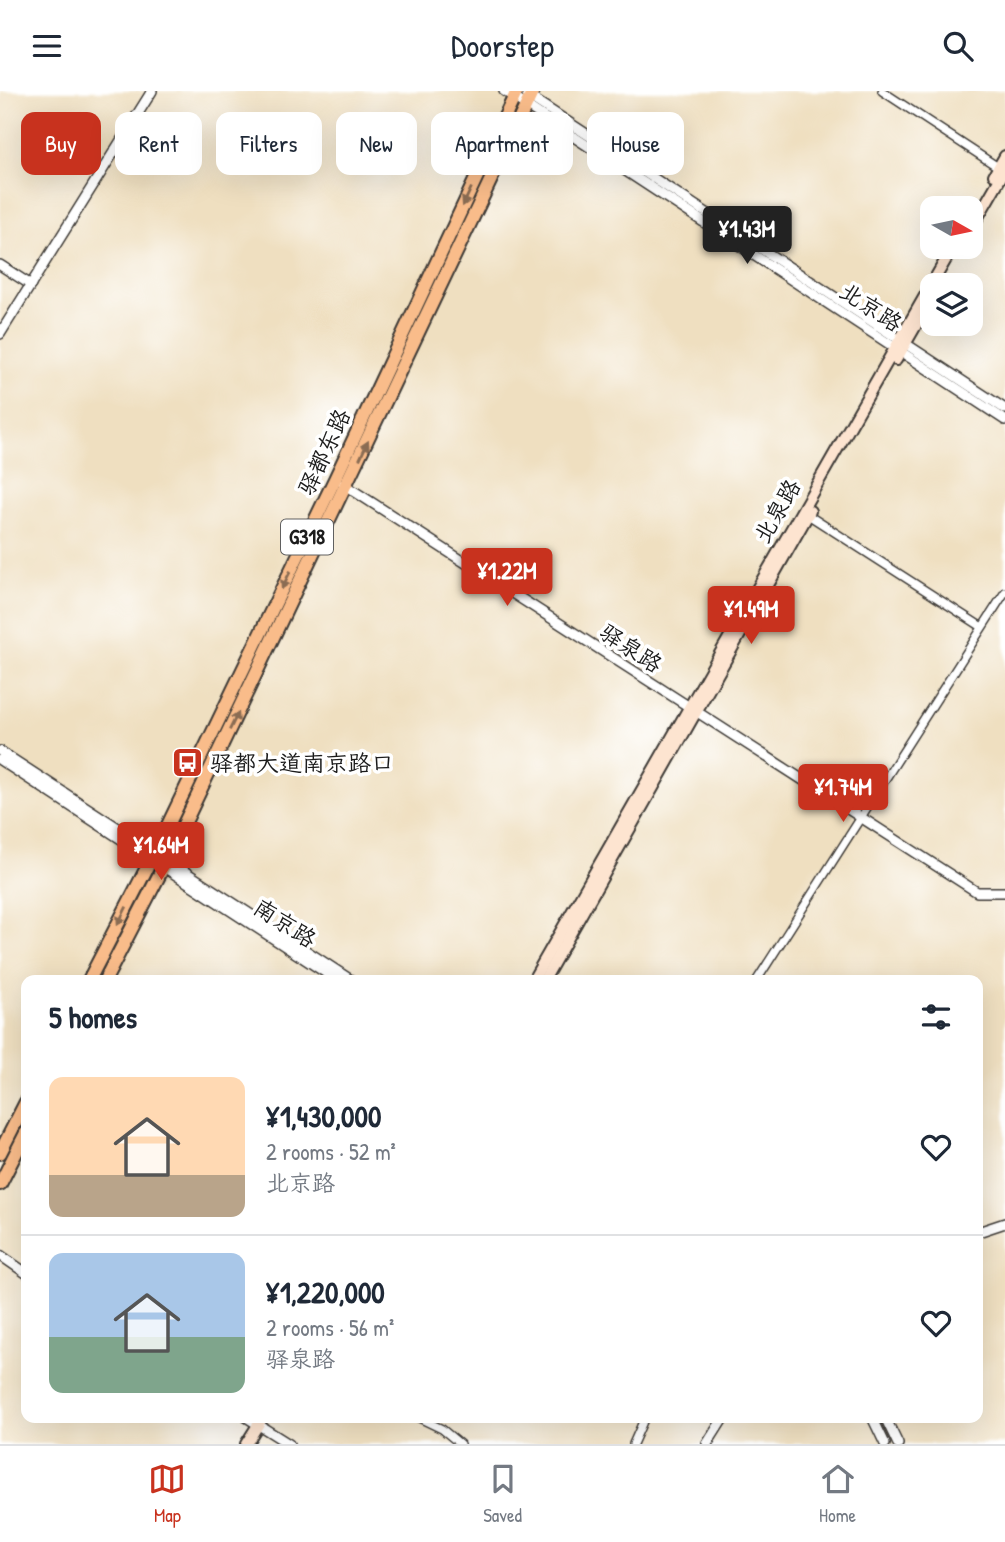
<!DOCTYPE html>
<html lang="en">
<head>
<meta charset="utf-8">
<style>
	:root { --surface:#fff; --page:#f2f2f3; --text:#1f2937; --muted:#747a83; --line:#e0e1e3; --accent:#c8321e }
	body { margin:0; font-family:"Patrick Hand","LXGW WenKai TC",sans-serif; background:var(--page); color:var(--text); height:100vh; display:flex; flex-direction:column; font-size:26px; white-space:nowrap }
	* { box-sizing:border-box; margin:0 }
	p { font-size:23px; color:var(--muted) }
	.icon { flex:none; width:38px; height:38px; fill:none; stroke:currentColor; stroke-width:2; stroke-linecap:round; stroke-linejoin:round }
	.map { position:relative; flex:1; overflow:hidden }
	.panel { position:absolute; left:21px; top:884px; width:962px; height:448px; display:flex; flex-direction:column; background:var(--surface); border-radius:14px; box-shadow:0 7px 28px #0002 }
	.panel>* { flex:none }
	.guide { position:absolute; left:21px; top:21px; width:964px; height:63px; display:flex; gap:14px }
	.needle { width:46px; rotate:99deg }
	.tools { position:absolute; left:920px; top:105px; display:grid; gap:14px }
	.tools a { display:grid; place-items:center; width:63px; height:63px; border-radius:14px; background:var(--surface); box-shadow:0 7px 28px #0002; font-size:35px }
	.price { position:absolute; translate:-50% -60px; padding:0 16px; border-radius:7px; background:var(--accent); color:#fff; font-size:23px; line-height:46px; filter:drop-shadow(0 2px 4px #0008) }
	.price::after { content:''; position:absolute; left:50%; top:42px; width:21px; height:16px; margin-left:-10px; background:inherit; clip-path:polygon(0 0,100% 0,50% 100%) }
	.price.on { background:#222; color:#fff }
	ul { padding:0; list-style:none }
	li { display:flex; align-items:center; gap:21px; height:175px; padding:0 28px }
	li+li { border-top:2px solid var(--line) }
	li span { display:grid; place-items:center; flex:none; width:196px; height:140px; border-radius:14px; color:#555 }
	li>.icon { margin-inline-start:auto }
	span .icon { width:84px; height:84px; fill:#fffc; stroke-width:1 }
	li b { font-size:30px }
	h2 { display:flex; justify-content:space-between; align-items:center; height:84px; padding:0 28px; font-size:30px }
	.tag { padding:0 24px; border-radius:14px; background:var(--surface); box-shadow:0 7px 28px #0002; font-size:24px; line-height:63px }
	.tag.on { background:var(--accent); color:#fff }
	header { display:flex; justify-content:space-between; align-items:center; height:91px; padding:0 28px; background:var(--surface); font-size:32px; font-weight:600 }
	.tabs { display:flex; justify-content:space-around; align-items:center; height:98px; border-top:2px solid var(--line); background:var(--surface); font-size:19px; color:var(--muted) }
	.tabs a { display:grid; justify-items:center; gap:4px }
	.tabs .on { color:var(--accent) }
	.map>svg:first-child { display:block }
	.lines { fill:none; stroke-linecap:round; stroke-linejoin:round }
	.minor-casing { stroke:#3c3935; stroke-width:10 }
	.tertiary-casing { stroke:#3c3935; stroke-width:12 }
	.secondary-casing { stroke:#3c3935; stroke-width:14 }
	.trunk-casing { stroke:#3c3935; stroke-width:16 }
	.minor { stroke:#fff; stroke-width:7 }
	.tertiary { stroke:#fff; stroke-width:9 }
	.secondary { stroke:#fde4d0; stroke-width:10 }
	.trunk { stroke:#f9bc8a; stroke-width:12 }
	.oneway { fill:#8a6c53 }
	.labels { text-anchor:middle; stroke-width:7; stroke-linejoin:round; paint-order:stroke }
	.shield { fill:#fff; stroke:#606060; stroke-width:2 }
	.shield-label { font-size:21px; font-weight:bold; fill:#1c1c1c }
	.street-label { font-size:23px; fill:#1c1c1c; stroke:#fff }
	.poi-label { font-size:23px; fill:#1c1c1c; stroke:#fff; text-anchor:start }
</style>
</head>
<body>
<header><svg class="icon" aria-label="menu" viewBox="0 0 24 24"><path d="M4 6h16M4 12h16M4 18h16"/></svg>Doorstep<svg class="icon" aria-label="search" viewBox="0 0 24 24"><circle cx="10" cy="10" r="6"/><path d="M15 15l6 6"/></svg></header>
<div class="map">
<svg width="1005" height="1353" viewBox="0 0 1005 1353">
	<rect width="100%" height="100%" fill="#fff"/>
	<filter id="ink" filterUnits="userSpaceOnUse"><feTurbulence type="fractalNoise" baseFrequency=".0143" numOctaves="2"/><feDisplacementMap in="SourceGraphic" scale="14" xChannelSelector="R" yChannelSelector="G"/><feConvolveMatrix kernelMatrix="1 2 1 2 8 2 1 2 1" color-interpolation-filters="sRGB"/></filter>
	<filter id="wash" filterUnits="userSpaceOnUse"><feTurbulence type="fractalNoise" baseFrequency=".00686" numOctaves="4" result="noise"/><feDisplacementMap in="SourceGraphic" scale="28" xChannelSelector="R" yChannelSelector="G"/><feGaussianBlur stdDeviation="1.57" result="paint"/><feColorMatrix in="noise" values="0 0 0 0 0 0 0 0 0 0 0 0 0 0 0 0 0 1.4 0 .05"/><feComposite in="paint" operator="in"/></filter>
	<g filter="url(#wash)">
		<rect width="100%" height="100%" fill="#efdfc0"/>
	</g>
	<g filter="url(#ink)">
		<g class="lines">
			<defs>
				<g id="minor">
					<polyline points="882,0 1001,78"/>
					<polyline points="805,422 982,536"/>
					<polyline points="757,889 1005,501"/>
					<polyline points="417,1326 442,1338 460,1353"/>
					<polyline points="633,1353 645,1326"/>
				</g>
				<g id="tertiary">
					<polyline points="504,0 1005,329"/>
					<polyline points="527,4 1005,318"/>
					<polyline points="0,174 31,194"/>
					<polyline points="0,243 152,0"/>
					<polyline points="343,393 977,801 1005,801"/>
					<polyline points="0,660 351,889"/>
					<polyline points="0,669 337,889"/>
					<polyline points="978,1141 1005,1132"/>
					<polyline points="0,1164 26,1182"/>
					<polyline points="246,1326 289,1353"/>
					<polyline points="872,1326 885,1353"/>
					<polyline points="885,1326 898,1353"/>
					<polyline points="707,1353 724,1326"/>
				</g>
				<g id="secondary">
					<polyline points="994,84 1005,65"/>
					<polyline points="971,138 1005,79"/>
					<polyline points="896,269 930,210"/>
					<polyline points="533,889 953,156"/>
					<polyline points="544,889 810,420"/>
					<polyline points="246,1353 263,1326"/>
				</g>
				<g id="trunk">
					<polyline points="89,889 155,761 335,388 517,0"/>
					<polyline points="105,889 167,769 533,0"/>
					<polyline points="0,1062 26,1011"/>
					<polyline points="0,1093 26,1042"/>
				</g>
			</defs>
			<use href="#minor" class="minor-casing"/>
			<use href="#tertiary" class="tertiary-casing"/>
			<use href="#secondary" class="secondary-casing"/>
			<use href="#trunk" class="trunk-casing"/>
			<use href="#minor" class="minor"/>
			<use href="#tertiary" class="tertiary"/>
			<use href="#secondary" class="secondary"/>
			<use href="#trunk" class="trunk"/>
		</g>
		<defs><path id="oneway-solid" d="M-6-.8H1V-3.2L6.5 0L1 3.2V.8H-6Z" transform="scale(1.75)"/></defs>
		<g class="oneway">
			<use href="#oneway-solid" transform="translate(467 106) rotate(115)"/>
			<use href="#oneway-solid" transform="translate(364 359) rotate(-65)"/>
			<use href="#oneway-solid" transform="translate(286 489) rotate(116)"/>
			<use href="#oneway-solid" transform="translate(234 630) rotate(-64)"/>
			<use href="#oneway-solid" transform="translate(122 825) rotate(117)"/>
		</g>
	</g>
	<defs>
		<symbol id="bus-square" viewBox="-11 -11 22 22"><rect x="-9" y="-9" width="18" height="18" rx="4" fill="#c8321e" stroke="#fff"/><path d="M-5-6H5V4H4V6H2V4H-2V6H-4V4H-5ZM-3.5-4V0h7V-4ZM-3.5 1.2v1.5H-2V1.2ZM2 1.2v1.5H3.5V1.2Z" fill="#fff"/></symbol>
	</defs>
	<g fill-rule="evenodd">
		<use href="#bus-square" x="170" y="654" width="35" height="35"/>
	</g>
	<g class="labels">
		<rect class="shield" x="281" y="428.5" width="52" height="35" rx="5"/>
		<g class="shield-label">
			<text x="307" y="453">G318</text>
		</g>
		<g class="street-label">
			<text transform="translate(871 216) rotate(33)" y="8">北京路</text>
			<text transform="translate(324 361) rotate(-65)" y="8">驿都东路</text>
			<text transform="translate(777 420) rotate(-60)" y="8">北泉路</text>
			<text transform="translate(631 557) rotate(33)" y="8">驿泉路</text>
			<text transform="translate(285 832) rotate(33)" y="8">南京路</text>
		</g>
		<g class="poi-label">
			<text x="210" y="680">驿都大道南京路口</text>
		</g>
	</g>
</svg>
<div class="tools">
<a><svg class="needle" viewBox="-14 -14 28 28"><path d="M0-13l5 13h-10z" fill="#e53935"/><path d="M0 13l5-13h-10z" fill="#747a83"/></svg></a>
<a><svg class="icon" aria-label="layers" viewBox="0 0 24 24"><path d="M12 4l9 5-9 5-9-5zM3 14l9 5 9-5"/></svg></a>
</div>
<b class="price on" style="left:747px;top:175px">¥1.43M</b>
<b class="price" style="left:507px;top:517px">¥1.22M</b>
<b class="price" style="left:751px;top:555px">¥1.49M</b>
<b class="price" style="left:843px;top:733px">¥1.74M</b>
<b class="price" style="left:161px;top:791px">¥1.64M</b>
<div class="guide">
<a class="tag on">Buy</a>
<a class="tag">Rent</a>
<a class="tag">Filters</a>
<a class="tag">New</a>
<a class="tag">Apartment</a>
<a class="tag">House</a>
</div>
<section class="panel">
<h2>5 homes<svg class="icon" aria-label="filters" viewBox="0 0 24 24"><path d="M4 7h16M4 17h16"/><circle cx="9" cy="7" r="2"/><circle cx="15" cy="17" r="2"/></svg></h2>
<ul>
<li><span style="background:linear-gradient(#ffd9b3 70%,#b9a48a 0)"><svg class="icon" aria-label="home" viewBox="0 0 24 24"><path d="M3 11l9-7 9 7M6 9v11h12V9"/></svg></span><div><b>¥1,430,000</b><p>2 rooms · 52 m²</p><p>北京路</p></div><svg class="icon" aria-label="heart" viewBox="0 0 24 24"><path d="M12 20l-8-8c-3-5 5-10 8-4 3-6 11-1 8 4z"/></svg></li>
<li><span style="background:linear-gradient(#a9c7e8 60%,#7fa58c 0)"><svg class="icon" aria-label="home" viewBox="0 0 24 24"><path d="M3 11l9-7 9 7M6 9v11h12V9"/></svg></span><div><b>¥1,220,000</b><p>2 rooms · 56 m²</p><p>驿泉路</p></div><svg class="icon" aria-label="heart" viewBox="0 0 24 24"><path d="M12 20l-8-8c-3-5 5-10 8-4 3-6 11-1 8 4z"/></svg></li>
</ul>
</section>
</div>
<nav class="tabs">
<a class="on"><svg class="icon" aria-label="map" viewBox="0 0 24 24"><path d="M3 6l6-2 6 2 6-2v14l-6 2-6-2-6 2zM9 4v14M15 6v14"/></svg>Map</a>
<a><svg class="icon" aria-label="saved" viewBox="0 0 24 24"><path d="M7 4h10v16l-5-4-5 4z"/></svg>Saved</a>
<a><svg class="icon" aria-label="home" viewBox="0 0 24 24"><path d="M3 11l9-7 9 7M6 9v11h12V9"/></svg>Home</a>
</nav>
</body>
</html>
